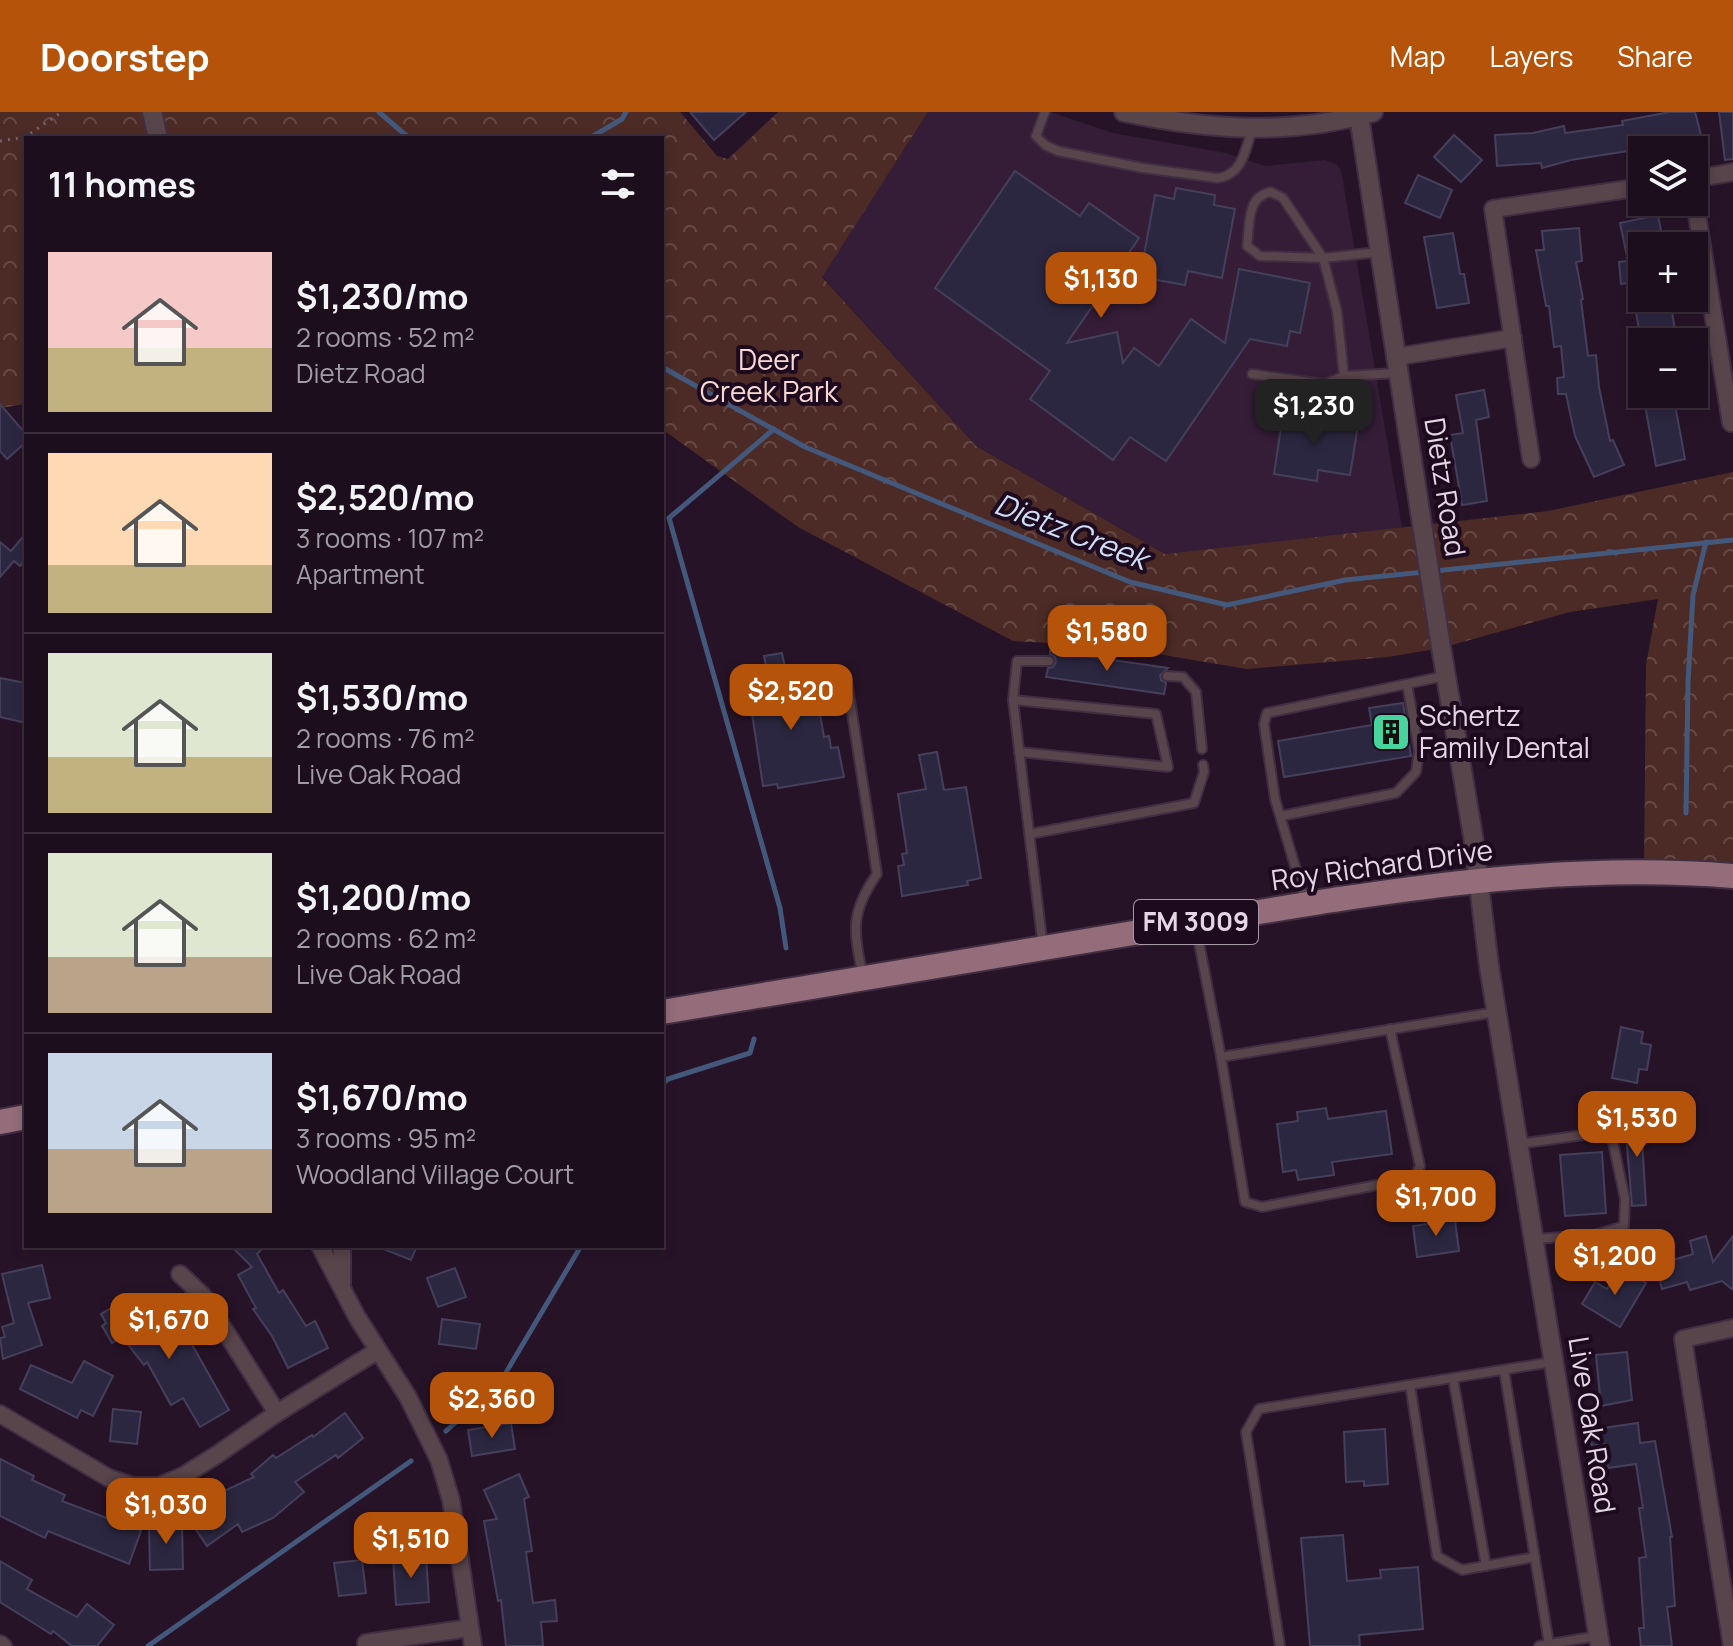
<!DOCTYPE html>
<html lang="en">
<head>
<meta charset="utf-8">
<style>
	:root { --surface:#1d0e1e; --page:#251727; --text:#f1f3f6; --muted:#a09ca4; --line:#3b2e3c; --accent:#b45309 }
	body { margin:0; font-family:Manrope,sans-serif; background:var(--page); color:var(--text); height:100vh; display:flex; flex-direction:column; font-size:30px; white-space:nowrap }
	* { box-sizing:border-box; margin:0 }
	p { font-size:26px; color:var(--muted) }
	.icon { flex:none; width:44px; height:44px; fill:none; stroke:currentColor; stroke-width:2; stroke-linecap:round; stroke-linejoin:round }
	.map { position:relative; flex:1; overflow:hidden }
	.panel { position:absolute; left:24px; top:24px; width:640px; height:1112px; display:flex; flex-direction:column; background:var(--surface); border-radius:0px; box-shadow:0 4px 12px #0003,0 0 0 2px var(--line) }
	.panel>* { flex:none }
	.tools { position:absolute; left:1628px; top:24px; display:grid; gap:16px }
	.tools a { display:grid; place-items:center; width:80px; height:80px; border-radius:0px; background:var(--surface); box-shadow:0 4px 12px #0003,0 0 0 2px var(--line); font-size:40px }
	.price { position:absolute; translate:-50% -68px; padding:0 18px; border-radius:16px; background:var(--accent); color:#fff; font-size:26px; line-height:52px; filter:drop-shadow(0 2px 4px #0008) }
	.price::after { content:''; position:absolute; left:50%; top:48px; width:24px; height:18px; margin-left:-12px; background:inherit; clip-path:polygon(0 0,100% 0,50% 100%) }
	.price.selected { background:#222; color:#fff }
	ul { padding:0; list-style:none }
	li { display:flex; align-items:center; gap:24px; height:200px; padding:0 24px }
	li+li { border-top:2px solid var(--line) }
	li span { display:grid; place-items:center; flex:none; width:224px; height:160px; border-radius:0px; color:#555 }
	li>.icon { margin-inline-start:auto }
	span .icon { width:96px; height:96px; fill:#fffc; stroke-width:1 }
	li b { font-size:34px }
	h2 { display:flex; justify-content:space-between; align-items:center; height:96px; padding:0 24px; font-size:34px }
	header { display:flex; align-items:center; gap:48px; box-sizing:border-box; height:112px; padding:0 40px; background:var(--accent); color:#fff }
	header strong { font-size:38px }
	nav { display:flex; gap:44px; margin-inline-start:auto; font-size:28px }
	.map>svg:first-child { display:block }
	.built { fill:#351d37 }
	.forest { fill:url(#forest-crowns) }
	.lines { fill:none; stroke-linecap:round; stroke-linejoin:round }
	.stream { stroke:#43587b; stroke-width:5 }
	.building { fill:#2c2741; stroke:#443f5b; stroke-width:2 }
	.service-casing { stroke:#412e42; stroke-width:12 }
	.minor-casing { stroke:#412e42; stroke-width:20 }
	.tertiary-casing { stroke:#412e42; stroke-width:22 }
	.primary-casing { stroke:#412e42; stroke-width:28 }
	.path { stroke:#756375; stroke-width:3; stroke-dasharray:2 6; stroke-linecap:butt }
	.service { stroke:#58444b; stroke-width:8 }
	.minor { stroke:#58444b; stroke-width:16 }
	.tertiary { stroke:#58444b; stroke-width:18 }
	.primary { stroke:#946c7a; stroke-width:24 }
	.labels { text-anchor:middle; stroke-width:8; stroke-linejoin:round; paint-order:stroke }
	.shield { fill:#1d0a1f; stroke:#a899a9; stroke-width:2 }
	.shield-label { font-size:26px; font-weight:bold; fill:#e4d6e4 }
	.park-label { font-size:28px; fill:#f8d8d3; stroke:#1d0a1f }
	.street-label { font-size:28px; fill:#e4d6e4; stroke:#1d0a1f }
	.poi-label { font-size:28px; fill:#e4d6e4; stroke:#1d0a1f; text-anchor:start }
	.water-label { font-size:30px; font-style:italic; fill:#ceddf6; stroke:#1d0a1f }
</style>
</head>
<body>
<header>
<strong>Doorstep</strong>
<nav><a>Map</a><a>Layers</a><a>Share</a></nav>
</header>
<div class="map">
<svg width="1733" height="1534" viewBox="0 0 1733 1534">
	<defs>
		<pattern id="forest-crowns" width="20" height="18" patternUnits="userSpaceOnUse" patternTransform="scale(2)"><rect width="20" height="18" fill="#4c2b26"/><path d="M2 6a3 3 0 1 1 6 0M12 15a3 3 0 1 1 6 0" fill="none" stroke="#664945"/></pattern>
	</defs>
	<rect width="100%" height="100%" fill="#271328"/>
	<polygon class="built" points="928,0 1050,0 1113,21 1226,41 1265,54 1325,48 1337,53 1341,58 1402,416 1165,442 976,334 822,164"/>
	<polygon class="forest" points="0,0 680,0 717,44 728,47 778,0 928,0 822,165 976,334 1165,442 1548,399 1733,360 1733,764 1644,760 1646,553 1658,487 1570,500 1441,536 1388,545 1247,557 1110,534 1013,529 798,415 662,317 662,26 26,26 26,292 0,296"/>
	<g class="lines">
		<g class="stream">
			<polyline points="379,0 409,26"/>
			<polyline points="590,26 622,7 626,0"/>
			<polyline points="662,255 805,335 1130,470 1227,493 1345,468 1424,460"/>
			<polyline points="774,317 669,406 780,796 786,836"/>
			<polyline points="1434,459 1733,428"/>
			<polyline points="1686,701 1688,570 1693,483 1706,430"/>
			<polyline points="662,972 668,967 750,941 754,927"/>
			<polyline points="446,1319 501,1269 581,1134"/>
			<polyline points="148,1534 411,1349"/>
		</g>
	</g>
	<g class="building">
		<polygon points="690,0 746,0 714,28"/>
		<polygon points="1670,0 1695,0 1702,27 1673,36 1672,32 1571,48 1542,56 1541,51 1497,54 1495,23 1533,21 1564,14 1565,21 1623,13 1622,9"/>
		<polygon points="1719,0 1733,0 1733,47 1725,48"/>
		<polygon points="1454,23 1482,48 1461,70 1434,45"/>
		<polygon points="1015,59 1080,104 1089,91 1139,126 1067,231 1117,220 1123,251 1134,236 1159,254 1191,207 1225,231 1239,157 1310,171 1300,221 1290,219 1287,234 1250,227 1166,349 1130,325 1113,348 1030,287 1050,259 935,176"/>
		<polygon points="1418,63 1452,78 1440,106 1405,91"/>
		<polygon points="1176,76 1215,83 1214,93 1235,97 1222,166 1188,159 1185,173 1140,165 1155,83 1174,87"/>
		<polygon points="1658,103 1664,134 1642,134 1642,169 1621,172 1619,150 1628,149 1620,111"/>
		<polygon points="1579,116 1582,149 1576,150 1583,187 1581,188 1588,244 1596,243 1599,275 1610,329 1613,328 1624,353 1594,365 1575,324 1566,282 1558,282 1557,266 1564,265 1561,234 1554,235 1549,194 1546,194 1536,138 1544,138 1542,119"/>
		<polygon points="1453,121 1460,162 1464,162 1469,191 1437,196 1424,125"/>
		<polygon points="1670,188 1675,218 1640,224 1635,194"/>
		<polygon points="1484,278 1489,305 1476,308 1487,389 1462,393 1450,323 1463,321 1456,283"/>
		<polygon points="1643,282 1673,282 1685,347 1656,354"/>
		<polygon points="0,292 26,322 26,330 7,347 0,339"/>
		<polygon points="1283,302 1358,313 1350,363 1318,358 1317,369 1274,362"/>
		<polygon points="26,421 26,447 20,454 14,449 0,465 0,430 11,439"/>
		<polygon points="1050,539 1168,556 1160,563 1161,568 1166,571 1164,582 1046,565 1048,556 1053,555 1056,550 1055,545 1050,542"/>
		<polygon points="782,541 788,571 814,567 824,625 829,624 831,636 838,635 844,665 778,676 777,672 763,674 749,582 771,578 764,544"/>
		<polygon points="0,566 26,571 26,611 0,605"/>
		<polygon points="1403,591 1411,644 1284,665 1278,629 1372,613 1369,596"/>
		<polygon points="937,640 944,678 966,675 981,766 967,769 968,773 902,784 898,754 904,753 902,742 907,741 898,682 926,677 919,643"/>
		<polygon points="1621,915 1643,920 1641,931 1651,933 1647,958 1639,957 1637,971 1612,966"/>
		<polygon points="1326,996 1328,1007 1386,999 1392,1042 1332,1050 1334,1063 1298,1068 1296,1058 1283,1060 1277,1012 1298,1009 1297,1000"/>
		<polygon points="1650,1008 1651,1027 1642,1027 1646,1093 1632,1094 1625,1010"/>
		<polygon points="1602,1040 1606,1101 1565,1104 1560,1043"/>
		<polygon points="1455,1108 1459,1139 1417,1145 1413,1114"/>
		<polygon points="1706,1124 1713,1150 1733,1124 1733,1178 1722,1169 1690,1178 1687,1170 1662,1177 1656,1153 1693,1142 1690,1129"/>
		<polygon points="231,1134 265,1134 257,1142 279,1181 283,1178 306,1214 315,1209 328,1236 288,1256 272,1224 253,1197 256,1196 238,1163 252,1155"/>
		<polygon points="376,1134 417,1134 411,1148"/>
		<polygon points="42,1153 50,1186 28,1191 42,1233 3,1247 0,1226 5,1225 2,1215 14,1211 2,1162"/>
		<polygon points="1620,1155 1646,1171 1620,1215 1582,1192 1595,1170 1607,1177"/>
		<polygon points="455,1156 466,1185 438,1195 427,1166"/>
		<polygon points="126,1187 147,1223 170,1204 190,1229 229,1298 200,1315 183,1286 171,1293 147,1250 144,1253 122,1225 112,1231 102,1214 106,1211 101,1202"/>
		<polygon points="442,1207 480,1212 476,1237 439,1232"/>
		<polygon points="1627,1240 1632,1288 1601,1294 1596,1243"/>
		<polygon points="84,1249 113,1264 93,1304 81,1298 77,1306 20,1277 31,1253 72,1271"/>
		<polygon points="113,1297 141,1300 137,1332 110,1329"/>
		<polygon points="345,1301 363,1326 338,1346 336,1343 295,1370 304,1380 273,1406 242,1420 238,1412 207,1434 188,1406 224,1379 254,1365 251,1362 273,1343 276,1346 312,1323 313,1325"/>
		<polygon points="511,1311 515,1337 472,1344 468,1318"/>
		<polygon points="1638,1311 1640,1331 1655,1329 1672,1425 1670,1425 1675,1494 1667,1495 1672,1534 1641,1534 1639,1516 1644,1516 1639,1446 1646,1445 1639,1396 1643,1396 1636,1352 1608,1356 1605,1332 1592,1334 1589,1318"/>
		<polygon points="1385,1317 1388,1372 1364,1374 1364,1369 1346,1370 1344,1320"/>
		<polygon points="0,1347 34,1364 32,1368 65,1383 62,1389 141,1419 129,1452 48,1419 45,1426 0,1404"/>
		<polygon points="519,1362 529,1385 524,1387 532,1439 526,1440 533,1491 555,1488 557,1509 541,1510 543,1534 506,1534 501,1488 498,1489 484,1409 497,1407 484,1378"/>
		<polygon points="182,1411 183,1457 150,1458 149,1412"/>
		<polygon points="1343,1423 1347,1469 1381,1466 1380,1458 1418,1455 1423,1517 1359,1523 1360,1534 1310,1534 1301,1426"/>
		<polygon points="426,1443 429,1490 396,1493 393,1446"/>
		<polygon points="362,1448 366,1481 339,1484 334,1451"/>
		<polygon points="0,1449 32,1468 27,1477 77,1505 87,1492 114,1513 97,1534 72,1534 53,1519 51,1522 0,1490"/>
	</g>
	<g class="lines">
		<defs>
			<g id="service">
				<path d="M 1045,0 L 1036,24 L 1045,33 L 1058,39 L 1143,56 L 1217,66 C 1242,64 1246,37 1252,17"/>
				<path d="M 1252,262 L 1325,272 L 1344,264 L 1337,199 L 1323,146 L 1260,144 L 1247,134 C 1250,114 1246,84 1271,80 L 1283,86 L 1323,146 L 1379,140"/>
				<polyline points="1344,264 1397,261"/>
				<polyline points="1167,564 1183,565 1196,580 1202,637"/>
				<path d="M 847,569 L 877,762 C 849,802 854,820 863,865"/>
				<polyline points="1013,588 1156,602 1168,655 1019,640"/>
				<polyline points="1281,704 1396,681 1416,660 1419,639 1407,572"/>
				<polyline points="1030,722 1194,691 1204,660 1203,653"/>
				<polyline points="1306,791 1275,687 1264,612 1267,601 1445,564"/>
				<polyline points="1196,815 1221,945 1496,900"/>
				<polyline points="1043,835 1013,588 1017,549 1049,549"/>
				<polyline points="1221,945 1245,1090 1262,1095 1414,1066 1420,1054 1390,917"/>
				<polyline points="1518,1032 1598,1021 1612,1026 1625,1087 1624,1114 1594,1123 1534,1127"/>
				<polyline points="1504,1258 1549,1532"/>
				<polyline points="1453,1266 1486,1454"/>
				<polyline points="1410,1273 1437,1444 1462,1458 1535,1445"/>
				<polyline points="1280,1534 1246,1320 1259,1297 1552,1250"/>
				<polyline points="1539,1534 1597,1524"/>
			</g>
			<g id="minor">
				<polyline points="1694,67 1733,60"/>
				<polyline points="1694,85 1731,311"/>
				<polyline points="1395,245 1513,226"/>
				<polyline points="1531,347 1493,97 1642,75"/>
				<polyline points="320,1134 357,1205 408,1285 439,1348 451,1388 473,1534"/>
				<polyline points="180,1162 203,1184 277,1301"/>
				<polyline points="342,1171 342,1134"/>
				<polyline points="0,1302 109,1366 133,1374 159,1374 183,1364 218,1342 277,1301 377,1239"/>
				<polyline points="366,1531 470,1516"/>
				<polyline points="0,1532 3,1534"/>
				<polyline points="1732,1534 1683,1227 1733,1216"/>
			</g>
			<g id="tertiary">
				<polyline points="152,0 158,26"/>
				<path d="M 1124,0 C 1208,18 1290,24 1373,0"/>
				<polyline points="1359,4 1440,529 1473,724 1489,854 1600,1534"/>
			</g>
			<g id="primary">
				<path d="M 662,900 C 837,870 1012,841 1187,812 C 1367,782 1549,749 1733,764"/>
				<polyline points="0,1010 26,1005"/>
			</g>
		</defs>
		<use href="#service" class="service-casing"/>
		<use href="#minor" class="minor-casing"/>
		<use href="#tertiary" class="tertiary-casing"/>
		<use href="#primary" class="primary-casing"/>
		<polyline class="path" points="0,29 25,25 62,0"/>
		<use href="#service" class="service"/>
		<use href="#minor" class="minor"/>
		<use href="#tertiary" class="tertiary"/>
		<use href="#primary" class="primary"/>
	</g>
	<defs>
		<symbol id="building-square" viewBox="-11 -11 22 22"><rect x="-9" y="-9" width="18" height="18" rx="4" fill="#47d49d" stroke="#1d0a1f"/><path d="M-4-6H4V6H1V3H-1V6H-4ZM-2.5-4.3h1.7v1.8h-1.7ZM.8-4.3h1.7v1.8H.8ZM-2.5-1h1.7V.8h-1.7ZM.8-1h1.7V.8H.8Z" fill="#111"/></symbol>
	</defs>
	<g fill-rule="evenodd">
		<use href="#building-square" x="1369" y="598" width="44" height="44"/>
	</g>
	<g class="labels">
		<rect class="shield" x="1134" y="788" width="124" height="44" rx="6"/>
		<g class="shield-label">
			<text x="1196" y="819">FM 3009</text>
		</g>
		<g class="park-label">
			<text x="769" y="258">Deer<tspan x="769" dy="32">Creek Park</tspan></text>
		</g>
		<g class="street-label">
			<text transform="translate(1445 375) rotate(81)" y="10">Dietz Road</text>
			<text transform="translate(1382 753) rotate(-8)" y="10">Roy Richard Drive</text>
			<text transform="translate(1592 1313) rotate(81)" y="10">Live Oak Road</text>
		</g>
		<g class="poi-label">
			<text x="1419" y="614">Schertz<tspan x="1419" dy="32">Family Dental</tspan></text>
		</g>
		<g class="water-label">
			<text transform="translate(1071 420) rotate(21)" y="10">Dietz Creek</text>
		</g>
	</g>
</svg>
<div class="tools">
<a><svg class="icon" aria-label="layers" viewBox="0 0 24 24"><path d="M12 4l9 5-9 5-9-5zM3 14l9 5 9-5"/></svg></a>
<a>+</a>
<a>−</a>
</div>
<b class="price" style="left:1101px;top:208px">$1,130</b>
<b class="price selected" style="left:1314px;top:335px">$1,230</b>
<b class="price" style="left:1107px;top:561px">$1,580</b>
<b class="price" style="left:791px;top:620px">$2,520</b>
<b class="price" style="left:1637px;top:1047px">$1,530</b>
<b class="price" style="left:1436px;top:1126px">$1,700</b>
<b class="price" style="left:1615px;top:1185px">$1,200</b>
<b class="price" style="left:169px;top:1249px">$1,670</b>
<b class="price" style="left:492px;top:1328px">$2,360</b>
<b class="price" style="left:166px;top:1434px">$1,030</b>
<b class="price" style="left:411px;top:1468px">$1,510</b>
<section class="panel">
<h2>11 homes<svg class="icon" aria-label="filters" viewBox="0 0 24 24"><path d="M4 7h16M4 17h16"/><circle cx="9" cy="7" r="2"/><circle cx="15" cy="17" r="2"/></svg></h2>
<ul>
<li><span style="background:linear-gradient(#f6c9c9 60%,#c2b280 0)"><svg class="icon" aria-label="home" viewBox="0 0 24 24"><path d="M3 11l9-7 9 7M6 9v11h12V9"/></svg></span><div><b>$1,230/mo</b><p>2 rooms · 52 m²</p><p>Dietz Road</p></div></li>
<li><span style="background:linear-gradient(#ffd9b3 70%,#c2b280 0)"><svg class="icon" aria-label="home" viewBox="0 0 24 24"><path d="M3 11l9-7 9 7M6 9v11h12V9"/></svg></span><div><b>$2,520/mo</b><p>3 rooms · 107 m²</p><p>Apartment</p></div></li>
<li><span style="background:linear-gradient(#dfe7d0 65%,#c2b280 0)"><svg class="icon" aria-label="home" viewBox="0 0 24 24"><path d="M3 11l9-7 9 7M6 9v11h12V9"/></svg></span><div><b>$1,530/mo</b><p>2 rooms · 76 m²</p><p>Live Oak Road</p></div></li>
<li><span style="background:linear-gradient(#dfe7d0 65%,#b9a48a 0)"><svg class="icon" aria-label="home" viewBox="0 0 24 24"><path d="M3 11l9-7 9 7M6 9v11h12V9"/></svg></span><div><b>$1,200/mo</b><p>2 rooms · 62 m²</p><p>Live Oak Road</p></div></li>
<li><span style="background:linear-gradient(#c9d6e8 60%,#b9a48a 0)"><svg class="icon" aria-label="home" viewBox="0 0 24 24"><path d="M3 11l9-7 9 7M6 9v11h12V9"/></svg></span><div><b>$1,670/mo</b><p>3 rooms · 95 m²</p><p>Woodland Village Court</p></div></li>
</ul>
</section>
</div>
</body>
</html>
